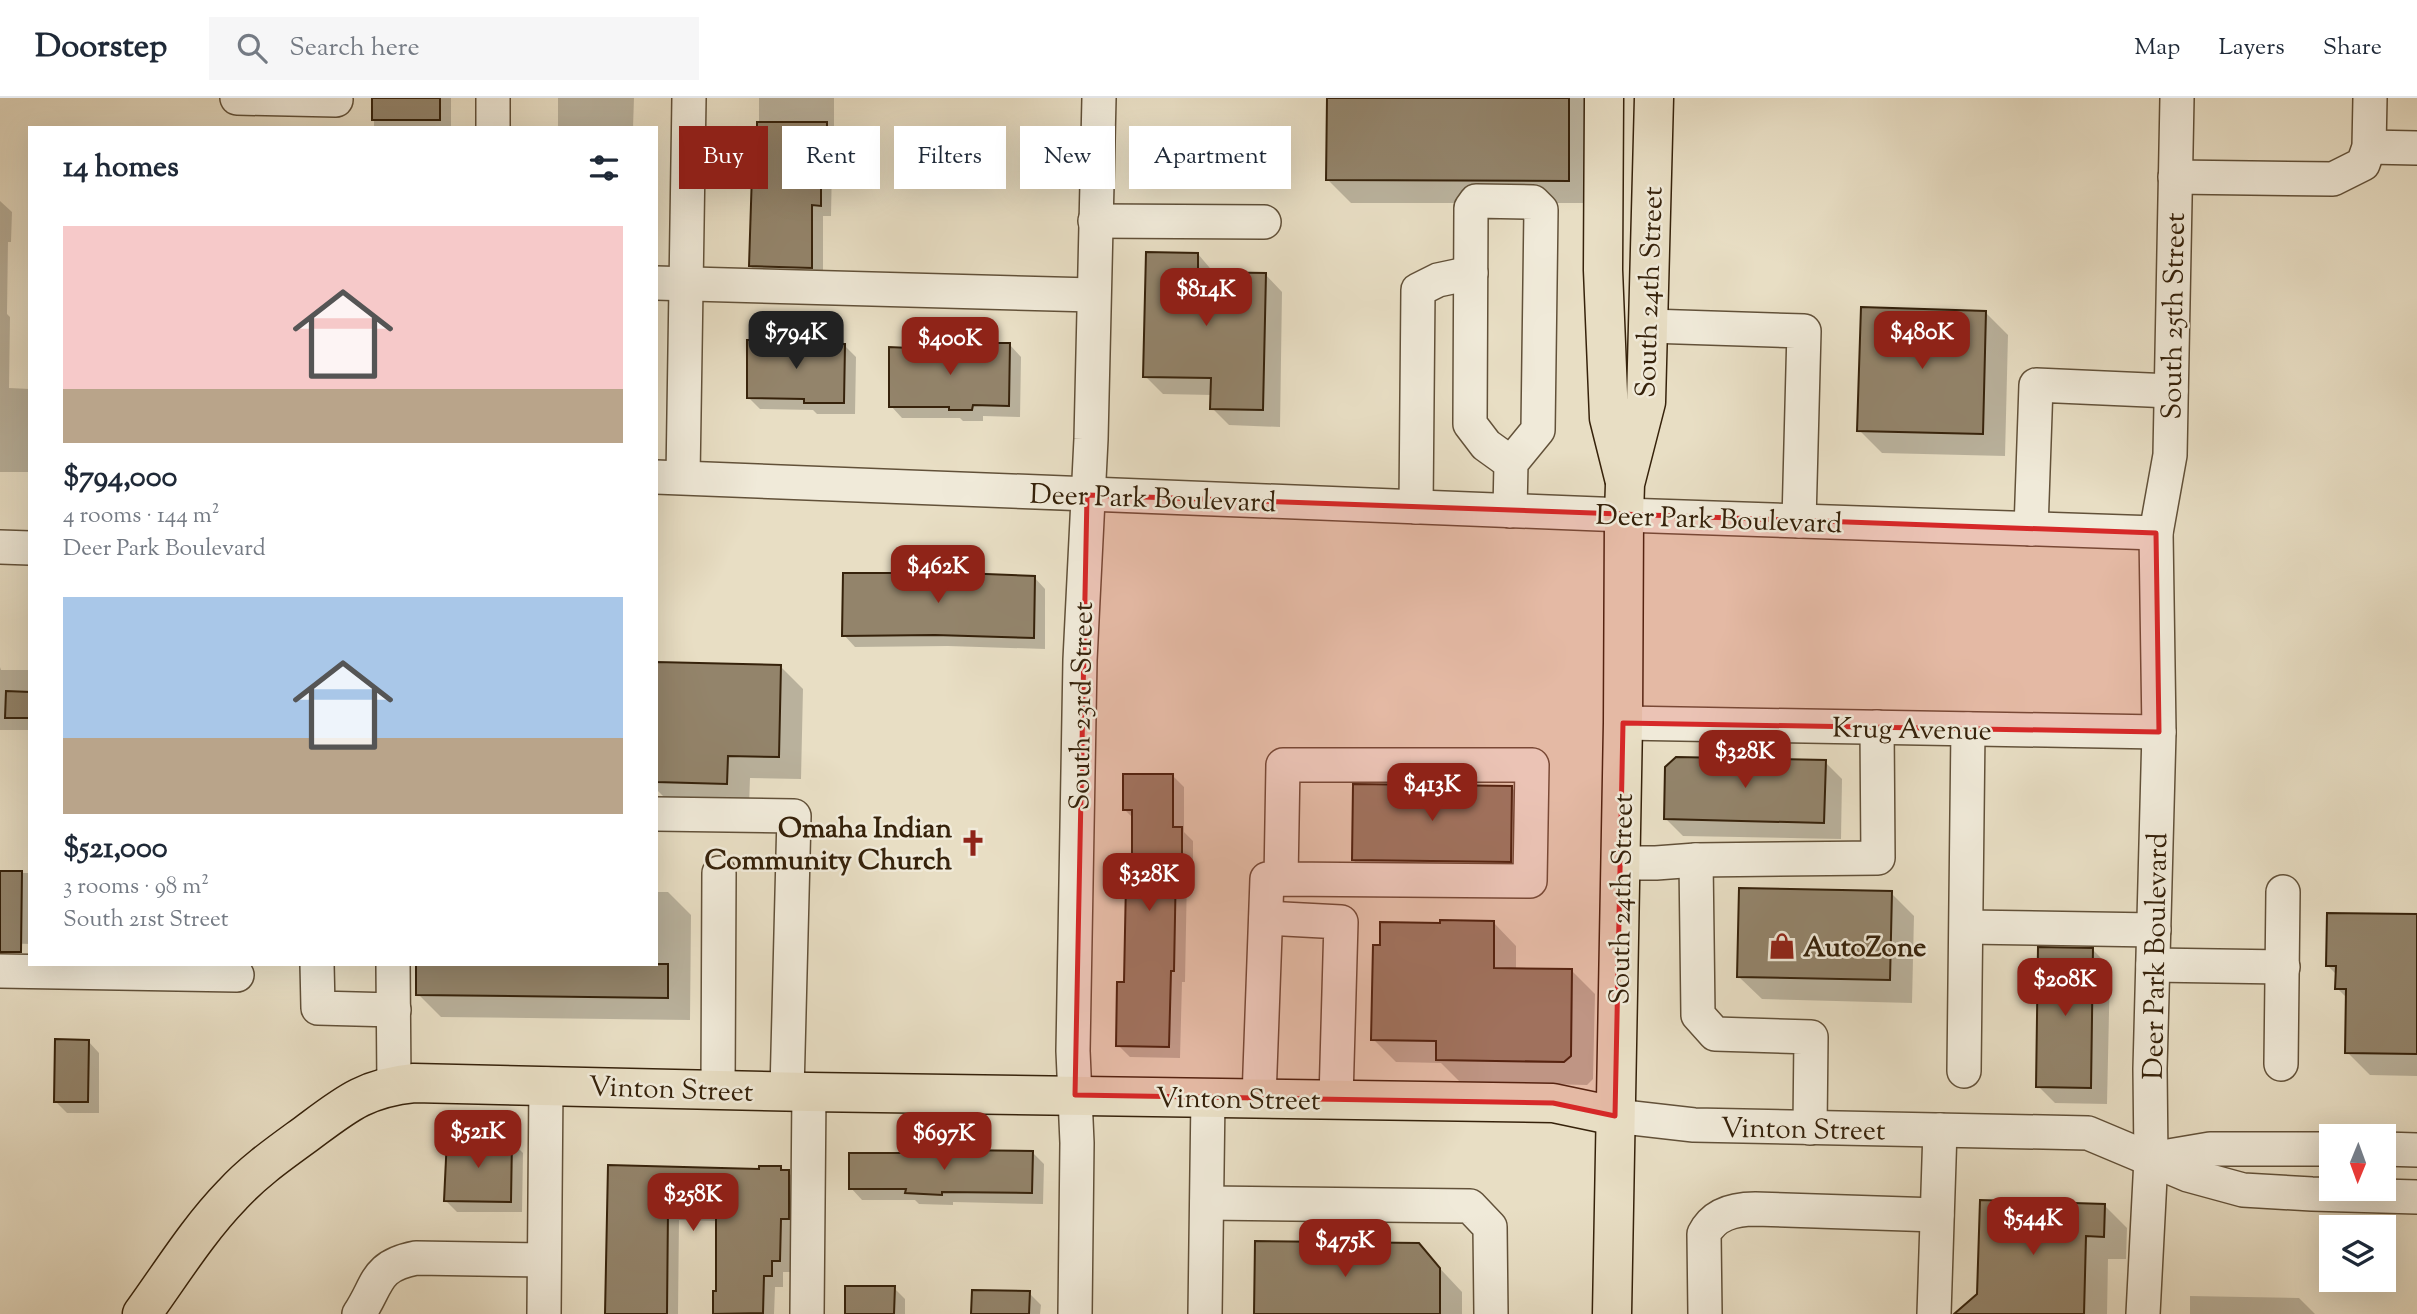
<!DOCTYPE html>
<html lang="en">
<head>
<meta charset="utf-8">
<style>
	:root { --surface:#fff; --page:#f6f6f7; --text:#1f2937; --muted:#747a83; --line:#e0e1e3; --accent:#8f2418 }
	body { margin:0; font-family:"Sorts Mill Goudy",serif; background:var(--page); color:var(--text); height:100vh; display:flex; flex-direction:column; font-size:26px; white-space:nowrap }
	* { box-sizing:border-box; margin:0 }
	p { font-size:23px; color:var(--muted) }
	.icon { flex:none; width:38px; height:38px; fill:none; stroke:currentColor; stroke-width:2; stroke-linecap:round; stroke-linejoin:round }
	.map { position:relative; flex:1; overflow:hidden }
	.sheet { position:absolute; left:28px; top:28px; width:630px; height:840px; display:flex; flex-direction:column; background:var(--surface); border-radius:0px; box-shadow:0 7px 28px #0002 }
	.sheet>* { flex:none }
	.banner { position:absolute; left:679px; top:28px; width:665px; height:63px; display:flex; gap:14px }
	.needle { width:46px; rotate:181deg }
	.buttons { position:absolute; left:2319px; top:1026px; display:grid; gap:14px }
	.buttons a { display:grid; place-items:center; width:77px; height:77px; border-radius:0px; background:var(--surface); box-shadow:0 7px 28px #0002; font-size:35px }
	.price { position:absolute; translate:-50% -60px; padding:0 16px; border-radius:14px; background:var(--accent); color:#fff; font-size:23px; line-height:46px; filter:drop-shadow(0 2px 4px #0008) }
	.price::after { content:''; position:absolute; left:50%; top:42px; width:21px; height:16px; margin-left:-10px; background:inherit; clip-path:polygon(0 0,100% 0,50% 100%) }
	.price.selected { background:#222; color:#fff }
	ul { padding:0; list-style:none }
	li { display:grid; align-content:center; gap:14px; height:371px; padding:0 35px }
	li span { display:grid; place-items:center; height:217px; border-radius:0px; color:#555 }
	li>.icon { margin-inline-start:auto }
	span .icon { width:126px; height:126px; fill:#fffc; stroke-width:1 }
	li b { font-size:30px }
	h2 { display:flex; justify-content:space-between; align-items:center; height:84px; padding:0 35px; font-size:30px }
	.chip { padding:0 24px; border-radius:0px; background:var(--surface); box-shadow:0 7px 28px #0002; font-size:24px; line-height:63px }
	.chip.selected { background:var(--accent); color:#fff }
	header { display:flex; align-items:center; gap:42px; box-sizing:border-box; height:98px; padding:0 35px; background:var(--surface); border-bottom:2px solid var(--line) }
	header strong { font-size:33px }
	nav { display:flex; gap:38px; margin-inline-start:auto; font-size:24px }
	.search { width:490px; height:63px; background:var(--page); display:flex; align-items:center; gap:18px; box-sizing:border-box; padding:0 24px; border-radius:0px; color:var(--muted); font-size:26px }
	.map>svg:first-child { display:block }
	.shadow { fill:#0003 }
	.building { fill:#93846b; stroke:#36220b; stroke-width:2 }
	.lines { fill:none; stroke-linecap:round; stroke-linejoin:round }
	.minor-casing { stroke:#625139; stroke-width:36 }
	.major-casing { stroke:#36220b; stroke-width:41 }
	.minor { stroke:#f0ead9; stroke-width:33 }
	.major { stroke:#e8dec4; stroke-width:38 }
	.marked { fill:#d62828; fill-opacity:0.2; stroke:#d62828; stroke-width:5; stroke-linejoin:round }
	.labels { text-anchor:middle; stroke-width:5; stroke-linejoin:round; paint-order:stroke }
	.street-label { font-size:28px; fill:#36220b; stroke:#f0ead9 }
	.poi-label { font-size:28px; font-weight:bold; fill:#36220b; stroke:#f0ead9; text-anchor:end }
</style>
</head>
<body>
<header>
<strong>Doorstep</strong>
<div class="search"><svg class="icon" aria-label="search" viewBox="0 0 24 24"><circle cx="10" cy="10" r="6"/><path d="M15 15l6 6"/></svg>Search here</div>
<nav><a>Map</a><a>Layers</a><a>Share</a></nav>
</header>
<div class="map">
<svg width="2417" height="1216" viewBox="0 0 2417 1216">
	<rect width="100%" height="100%" fill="#e8dec4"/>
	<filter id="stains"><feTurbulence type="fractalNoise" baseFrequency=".00286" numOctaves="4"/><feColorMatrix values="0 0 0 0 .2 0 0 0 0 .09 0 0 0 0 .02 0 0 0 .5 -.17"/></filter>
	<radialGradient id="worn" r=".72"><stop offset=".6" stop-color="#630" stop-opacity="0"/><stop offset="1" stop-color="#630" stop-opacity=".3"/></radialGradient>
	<g class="shadow">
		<rect x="374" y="0" width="77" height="30"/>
		<polygon points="558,0 634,0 633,30 558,30"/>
		<polygon points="759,0 834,0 834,34 838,38 837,67 832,67 831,118 823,118 823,181 762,179 750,168 759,77"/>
		<polygon points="1328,0 1591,0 1591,105 1351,105 1328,82"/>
		<polygon points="0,103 12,114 11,144 8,144 7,216 10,219 9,290 30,291 30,374 0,374"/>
		<polygon points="1198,156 1215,176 1265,176 1282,194 1280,329 1229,327 1212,310 1212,297 1163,296 1145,278"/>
		<polygon points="1985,214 2008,237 2005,358 1882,355 1859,332"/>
		<polygon points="787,244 791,247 844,247 856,259 855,316 817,316 813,312 760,311 749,300"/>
		<polygon points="1010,247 1021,259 1020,319 983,318 983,323 963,323 960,320 902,320 891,308 978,255"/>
		<polygon points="1034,479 1045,491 1045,551 948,548 855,549 844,537"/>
		<polygon points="656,566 780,568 803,591 801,681 750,680 749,708 671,706 656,691"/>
		<polygon points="0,569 1,572 30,572 30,632 0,632"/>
		<polygon points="1825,664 1842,681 1841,741 1683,738 1666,721"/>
		<polygon points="1173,678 1184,689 1184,734 1193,743 1193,777 1187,777 1185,884 1182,884 1180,960 1130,959 1118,947 1126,886 1134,784 1134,721 1125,712"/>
		<polygon points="1511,689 1534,712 1533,786 1376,784 1353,762"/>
		<polygon points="0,775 30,775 30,846 0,845"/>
		<polygon points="656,794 668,794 691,817 690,922 441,919 418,896 656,866"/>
		<polygon points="1891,795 1914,818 1912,905 1762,901 1739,879"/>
		<polygon points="2417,818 2417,978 2370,977 2347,954 2348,901 2337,890 2337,877 2327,867"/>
		<polygon points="1494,825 1516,848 1516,872 1572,873 1595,896 1593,981 1587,987 1460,984 1441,965 1396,964 1373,941"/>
		<polygon points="2093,852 2110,869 2107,1006 2055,1005 2038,988"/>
		<polygon points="88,943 99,955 99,1015 67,1015 55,1003"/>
		<polygon points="511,1043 523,1055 522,1114 457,1114 446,1103"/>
		<polygon points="1033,1055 1044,1066 1043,1106 953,1104 953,1107 919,1106 915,1102 862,1102 851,1090"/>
		<polygon points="609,1069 761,1073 781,1070 788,1074 800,1086 791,1174 783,1174 783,1189 775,1189 774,1216 716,1216 718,1123 679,1122 678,1216 607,1216"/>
		<polygon points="2104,1107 2127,1130 2126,1161 2108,1161 2107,1216 1962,1216"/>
		<polygon points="1418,1147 1462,1194 1462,1216 1255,1216"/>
		<polygon points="894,1190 905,1201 905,1216 847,1216"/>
		<polygon points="1029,1195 1041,1207 1040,1216 973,1216"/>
		<polygon points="2190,1198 2299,1200 2315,1216 2190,1216"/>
	</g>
	<g class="building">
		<rect x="372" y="0" width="68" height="22"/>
		<polygon points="1327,0 1569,0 1569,83 1326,82"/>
		<polygon points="757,24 827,24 827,57 821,57 821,108 812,107 812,170 749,168 752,75 757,75"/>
		<polygon points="1146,154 1198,155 1198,174 1266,175 1263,312 1210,311 1211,280 1143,279"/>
		<polygon points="1861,209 1986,213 1983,336 1857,333"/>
		<polygon points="747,242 788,242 788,245 845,246 844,305 804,305 804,301 747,300"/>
		<polygon points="976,245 1010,245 1009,308 973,307 972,312 949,312 949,309 889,309 889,249 976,253"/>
		<polygon points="843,475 960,475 1035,478 1034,540 935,537 842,538"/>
		<polygon points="656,564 781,567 779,659 728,658 727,686 656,684"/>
		<polygon points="6,593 30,594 30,620 5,620"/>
		<polygon points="1676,659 1826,662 1824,725 1664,721 1665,669"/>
		<polygon points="1123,676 1173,676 1173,729 1182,729 1182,766 1176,766 1174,873 1171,873 1169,949 1116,948 1117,884 1124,884 1126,783 1132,783 1132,712 1123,712"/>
		<polygon points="1353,686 1512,688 1511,764 1352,762"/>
		<polygon points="0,773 22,773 21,854 0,854"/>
		<polygon points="1739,790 1892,793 1890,882 1737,879"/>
		<polygon points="2327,815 2417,816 2417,956 2345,955 2346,891 2335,891 2336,868 2326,868"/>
		<polygon points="1440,822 1494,823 1494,870 1572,871 1571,958 1564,964 1436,962 1436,943 1371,942 1373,847 1380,847 1380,824 1440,825"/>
		<polygon points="2038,849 2093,850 2091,990 2036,989"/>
		<polygon points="416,866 668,866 668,900 416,897"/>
		<polygon points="55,941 89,942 88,1004 54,1004"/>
		<polygon points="447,1040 512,1041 511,1104 444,1103"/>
		<polygon points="948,1052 1033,1053 1032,1095 942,1094 942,1097 905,1095 906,1091 849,1091 849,1055 948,1055"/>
		<polygon points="608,1067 759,1071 759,1068 781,1068 781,1072 789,1072 789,1121 781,1121 780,1163 772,1163 772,1178 764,1178 763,1215 713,1216 713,1193 716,1193 716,1112 668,1111 667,1216 605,1216"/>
		<polygon points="1980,1102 2105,1106 2104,1139 2086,1138 2084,1216 1954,1216 1977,1196"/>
		<polygon points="1255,1143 1419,1145 1440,1170 1440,1216 1254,1216"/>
		<polygon points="845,1188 895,1188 894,1216 845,1216"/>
		<polygon points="972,1192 1030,1193 1029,1216 971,1216"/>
	</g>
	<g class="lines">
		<defs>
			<g id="minor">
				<polyline points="237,0 336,2"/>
				<polyline points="493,30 493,0"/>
				<polyline points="2369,49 2417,50"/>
				<polyline points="2175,79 2333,81 2363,66 2369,49 2370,0"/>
				<polyline points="1095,123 1264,124"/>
				<polyline points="656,185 1093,197"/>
				<polyline points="1649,228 1804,233 1799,423"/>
				<polyline points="656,379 1624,417 2156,435"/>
				<polyline points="683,379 689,0"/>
				<polyline points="1416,409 1418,192 1438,182 1471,175"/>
				<polyline points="1510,413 1511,365 1538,332 1541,112 1533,104 1476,103 1471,110 1470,326 1486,347 1511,365"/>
				<polyline points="2031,431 2036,287 2171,293"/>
				<polyline points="0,449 30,450"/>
				<polyline points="1623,625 2159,634"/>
				<polyline points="656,716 794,718 787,993"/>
				<polyline points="1696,762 1698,917 1715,936 1811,939 1810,1030"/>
				<polyline points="1620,765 1656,765 1696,762 1878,760 1877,629"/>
				<polyline points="1266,820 1341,824 1336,1001"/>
				<polyline points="1967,829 2154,832"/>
				<polyline points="317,866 318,910 394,912"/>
				<polyline points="393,866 394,987"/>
				<polyline points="2153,867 2283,869"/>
				<polyline points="0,873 237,877"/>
				<polyline points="2281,966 2283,794"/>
				<polyline points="1964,973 1968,631"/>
				<polyline points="718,991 719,775"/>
				<polyline points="1259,1000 1267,781 1281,781 1530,783 1532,667 1283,667 1281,781"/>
				<polyline points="1615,1018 1694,1027 2088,1035 2188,1077 2243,1092 2312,1096 2417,1099"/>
				<polyline points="2384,1051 2417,1052"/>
				<polyline points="2151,1061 2210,1051 2331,1051"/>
				<polyline points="1207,1105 1470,1108 1490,1129 1491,1216"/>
				<path d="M 359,1216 C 379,1186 374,1168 416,1160 L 544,1162"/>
				<polyline points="544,1216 546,986"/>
				<polyline points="807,1216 809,994"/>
				<polyline points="1075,1216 1077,1045 1073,953 1080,562 1091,341 1099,0"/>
				<polyline points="1205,1216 1208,999"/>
				<path d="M 1705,1216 L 1704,1136 C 1714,1116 1734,1111 1755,1111 L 1937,1117"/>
				<polyline points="1934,1216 1940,1032"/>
				<polyline points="2143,1216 2151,1061 2150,971 2159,634 2156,435 2170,357 2177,0"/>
			</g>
			<g id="major">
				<polyline points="1604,0 1603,172 1609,320 1624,380"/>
				<path d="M 142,1216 C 171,1176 198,1132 232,1097 C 254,1073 280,1055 306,1036 C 345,1007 364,990 414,985 L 809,994 L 1553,1005 L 1615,1018"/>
				<polyline points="1612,1216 1623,625 1624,417 1625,386 1646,304 1654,0"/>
			</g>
		</defs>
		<use href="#minor" class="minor-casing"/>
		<use href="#major" class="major-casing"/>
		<use href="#minor" class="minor"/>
		<use href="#major" class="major"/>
	</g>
	<path class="marked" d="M 1087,397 L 2156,435 L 2159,634 L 1623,625 L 1615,1018 L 1553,1005 L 1075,997 Z"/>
	<defs>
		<symbol id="church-bare" viewBox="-9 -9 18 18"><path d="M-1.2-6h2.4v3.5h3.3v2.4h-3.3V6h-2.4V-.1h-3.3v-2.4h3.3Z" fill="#8f2418" stroke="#f0ead9" stroke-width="2.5" paint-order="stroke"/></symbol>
		<symbol id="shop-bare" viewBox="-9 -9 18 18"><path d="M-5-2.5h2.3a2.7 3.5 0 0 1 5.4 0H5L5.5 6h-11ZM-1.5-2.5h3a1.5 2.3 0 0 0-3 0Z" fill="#8f2418" stroke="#f0ead9" stroke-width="2.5" paint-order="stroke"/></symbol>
	</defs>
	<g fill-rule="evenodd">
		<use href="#church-bare" x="954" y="726" width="38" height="38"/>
		<use href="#shop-bare" x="1763" y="829" width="38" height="38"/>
	</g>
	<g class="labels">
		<g class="street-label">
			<text transform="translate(1648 194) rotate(-88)" y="10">South 24th Street</text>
			<text transform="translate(2172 218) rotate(-89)" y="10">South 25th Street</text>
			<text transform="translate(1153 399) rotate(2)" y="10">Deer Park Boulevard</text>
			<text transform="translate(1719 420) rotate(2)" y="10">Deer Park Boulevard</text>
			<text transform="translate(1080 608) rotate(-89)" y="10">South 23rd Street</text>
			<text transform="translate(1912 630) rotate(1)" y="10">Krug Avenue</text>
			<text transform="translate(1620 801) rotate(-89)" y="10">South 24th Street</text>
			<text transform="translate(2154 858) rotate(-89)" y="10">Deer Park Boulevard</text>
			<text transform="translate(671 990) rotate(2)" y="10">Vinton Street</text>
			<text transform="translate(1238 1000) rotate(1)" y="10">Vinton Street</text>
			<text transform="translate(1803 1030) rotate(1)" y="10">Vinton Street</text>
		</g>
		<g class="poi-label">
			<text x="952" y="739">Omaha Indian<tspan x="952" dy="32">Community Church</tspan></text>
			<text x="1803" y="858" text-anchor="start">AutoZone</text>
		</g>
	</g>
	<rect width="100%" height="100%" filter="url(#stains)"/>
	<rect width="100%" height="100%" fill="url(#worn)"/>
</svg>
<div class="buttons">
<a><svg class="needle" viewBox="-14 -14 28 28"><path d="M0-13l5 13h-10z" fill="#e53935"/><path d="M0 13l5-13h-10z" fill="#747a83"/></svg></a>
<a><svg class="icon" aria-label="layers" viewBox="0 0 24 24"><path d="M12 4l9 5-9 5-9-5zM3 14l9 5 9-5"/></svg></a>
</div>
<b class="price" style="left:1206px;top:230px">$814K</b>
<b class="price selected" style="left:796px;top:273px">$794K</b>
<b class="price" style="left:1922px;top:273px">$480K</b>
<b class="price" style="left:950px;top:279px">$400K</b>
<b class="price" style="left:938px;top:507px">$462K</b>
<b class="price" style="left:1745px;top:692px">$328K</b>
<b class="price" style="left:1432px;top:725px">$413K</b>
<b class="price" style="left:1149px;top:815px">$328K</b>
<b class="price" style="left:2065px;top:920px">$208K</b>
<b class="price" style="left:478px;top:1072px">$521K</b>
<b class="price" style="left:944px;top:1074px">$697K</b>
<b class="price" style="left:693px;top:1135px">$258K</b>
<b class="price" style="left:2033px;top:1159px">$544K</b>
<b class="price" style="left:1345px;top:1181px">$475K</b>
<div class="banner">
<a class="chip selected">Buy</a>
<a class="chip">Rent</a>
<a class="chip">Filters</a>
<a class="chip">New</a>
<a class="chip">Apartment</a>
</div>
<section class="sheet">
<h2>14 homes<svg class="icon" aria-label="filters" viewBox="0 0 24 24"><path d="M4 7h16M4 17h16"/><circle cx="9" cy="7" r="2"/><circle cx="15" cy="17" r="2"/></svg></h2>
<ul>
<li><span style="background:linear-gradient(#f6c9c9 75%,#b9a48a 0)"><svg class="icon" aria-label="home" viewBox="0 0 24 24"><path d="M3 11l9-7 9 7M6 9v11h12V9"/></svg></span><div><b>$794,000</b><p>4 rooms · 144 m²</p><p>Deer Park Boulevard</p></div></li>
<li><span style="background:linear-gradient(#a9c7e8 65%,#b9a48a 0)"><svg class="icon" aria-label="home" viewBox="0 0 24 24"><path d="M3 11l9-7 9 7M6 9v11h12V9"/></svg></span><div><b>$521,000</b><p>3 rooms · 98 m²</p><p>South 21st Street</p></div></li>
</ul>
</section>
</div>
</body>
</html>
